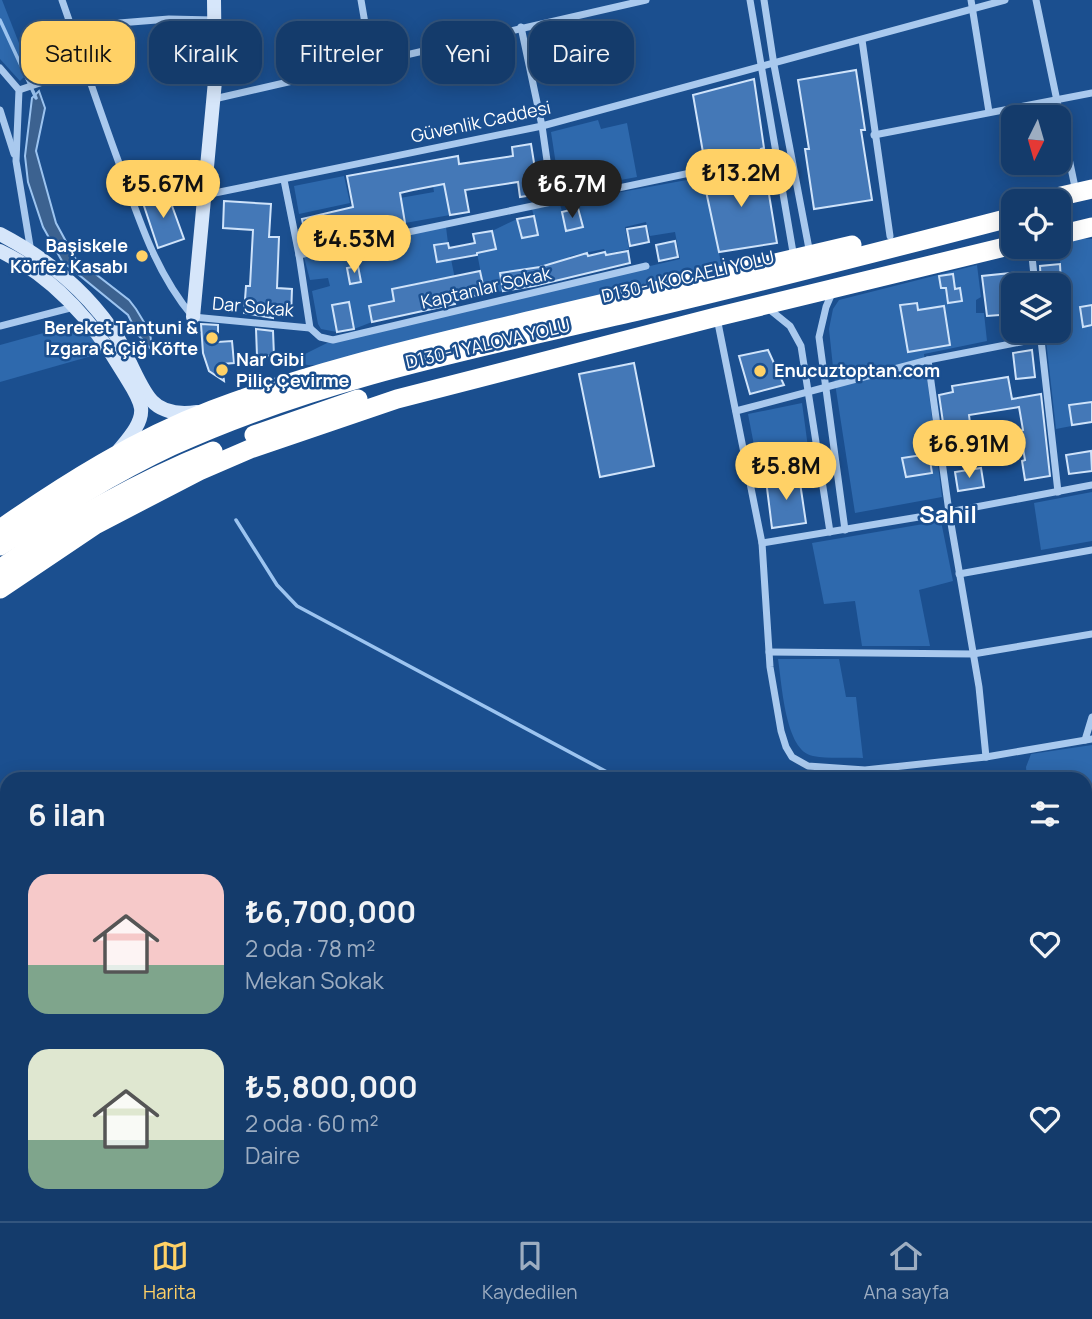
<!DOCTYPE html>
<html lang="tr">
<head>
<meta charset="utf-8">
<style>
	:root { --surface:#143b6b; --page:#1d4271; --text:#f1f3f6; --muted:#9dadc1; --line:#33557e; --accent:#ffd166 }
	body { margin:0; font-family:Manrope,sans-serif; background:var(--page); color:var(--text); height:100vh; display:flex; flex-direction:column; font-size:26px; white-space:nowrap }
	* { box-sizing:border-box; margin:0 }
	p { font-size:23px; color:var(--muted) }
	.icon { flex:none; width:38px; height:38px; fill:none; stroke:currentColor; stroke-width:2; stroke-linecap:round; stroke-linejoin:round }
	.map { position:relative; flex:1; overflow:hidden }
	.drawer { position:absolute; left:0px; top:772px; width:1092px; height:450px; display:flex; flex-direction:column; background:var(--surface); border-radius:21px 21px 0 0; box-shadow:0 4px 18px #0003,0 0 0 2px var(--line) }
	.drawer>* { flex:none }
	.guide { position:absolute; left:21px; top:21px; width:700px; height:63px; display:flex; gap:14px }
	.needle { width:46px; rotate:185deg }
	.buttons { position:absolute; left:1001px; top:105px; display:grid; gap:14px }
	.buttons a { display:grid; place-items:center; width:70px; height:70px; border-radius:14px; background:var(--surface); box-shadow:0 4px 18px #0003,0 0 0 2px var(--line); font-size:35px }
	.price { position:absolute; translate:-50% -60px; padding:0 16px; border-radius:24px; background:var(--accent); color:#111; font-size:23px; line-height:46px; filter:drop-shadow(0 2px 4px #0008) }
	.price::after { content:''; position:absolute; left:50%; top:42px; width:21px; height:16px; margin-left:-10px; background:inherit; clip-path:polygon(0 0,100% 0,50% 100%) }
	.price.active { background:#222; color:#fff }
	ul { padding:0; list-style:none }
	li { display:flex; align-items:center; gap:21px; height:175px; padding:0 28px }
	li span { display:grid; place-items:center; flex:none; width:196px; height:140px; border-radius:21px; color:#555 }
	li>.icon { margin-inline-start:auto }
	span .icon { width:84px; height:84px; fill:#fffc; stroke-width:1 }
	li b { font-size:30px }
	h2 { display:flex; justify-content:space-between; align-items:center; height:84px; padding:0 28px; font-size:30px }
	.pill { padding:0 24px; border-radius:21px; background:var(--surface); box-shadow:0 4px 18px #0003,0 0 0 2px var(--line); font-size:24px; line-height:63px }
	.pill.active { background:var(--accent); color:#111 }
	.menu { display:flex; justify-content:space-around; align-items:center; height:98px; border-top:2px solid var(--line); background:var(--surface); font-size:19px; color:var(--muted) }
	.menu a { display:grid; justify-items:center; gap:4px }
	.menu .active { color:var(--accent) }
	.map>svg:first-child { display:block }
	.green { fill:#2e69ad }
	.water { fill:#3c6290; stroke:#9cc4f0; stroke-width:2 }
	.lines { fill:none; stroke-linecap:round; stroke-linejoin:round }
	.stream { stroke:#9cc4f0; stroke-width:3.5 }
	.building { fill:#4478b7; stroke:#cfe3fa; stroke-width:2 }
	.street { stroke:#a9c9ee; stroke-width:7 }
	.secondary { stroke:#d6e6fa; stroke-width:14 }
	.highway { stroke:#fff; stroke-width:19 }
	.poi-dot { fill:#ffd166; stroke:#1b4f8f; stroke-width:2.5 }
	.labels { text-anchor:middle; stroke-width:5; stroke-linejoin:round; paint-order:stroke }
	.street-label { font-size:18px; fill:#fff; stroke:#1b4f8f }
	.poi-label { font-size:18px; font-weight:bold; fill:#fff; stroke:#1b4f8f; text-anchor:end }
	.district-label { font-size:24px; font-weight:bold; fill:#fff; stroke:#1b4f8f }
</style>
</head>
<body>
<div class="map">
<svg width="1092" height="1221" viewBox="0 0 1092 1221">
	<rect width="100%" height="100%" fill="#1b4f8f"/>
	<g class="green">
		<polygon points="0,0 2,0 30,71 20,81 0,59"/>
		<polygon points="598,120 601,129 627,123 637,177 560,191 551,132"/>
		<polygon points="439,159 444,184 462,181 446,190 450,215 405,223 400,198 434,192 429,161"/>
		<polygon points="344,176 350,203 299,214 294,186"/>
		<polygon points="703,177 723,272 330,365 308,365 296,363 303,355 333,340 680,259 675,232 650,236 646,222 625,227 629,249 606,254 604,249 570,256 574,277 561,281 556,262 539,267 500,273 503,291 485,294 477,253 495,249 492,231 517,219 522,238 538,235 532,209 560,204 567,231 583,227 578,200"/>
		<polygon points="446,227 448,243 434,245 451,259 459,299 455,304 449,277 433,279 438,307 433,309 428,281 412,284 417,312 414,314 408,286 394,301 369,306 372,322 354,329 348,302 332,305 337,332 321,329 318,324 312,291 330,286 328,278 310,280 304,257"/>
		<polygon points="1070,238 1092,239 1092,422 1056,429 1045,331 1059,331 1059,298 1062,297 1059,247"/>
		<polygon points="977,265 981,297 976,300 976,313 984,313 987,341 924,354 942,497 855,513 834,377 829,329 833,309 839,300"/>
		<polygon points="87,321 109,351 0,382 0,345"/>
		<polygon points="802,403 810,462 788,468 785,461 758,466 748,414"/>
		<polygon points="1092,492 1092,541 1041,550 1034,503"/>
		<polygon points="941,521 953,581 919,590 930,646 862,646 855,601 824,604 812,543"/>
		<path d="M 778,659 L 839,659 L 846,697 L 856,697 L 863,758 C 847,757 829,759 813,756 C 785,751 782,684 778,659 Z"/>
		<polygon points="1092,745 1092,901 1085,907 1085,779 1027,779 1026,767 1031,754"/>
	</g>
	<g class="water">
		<polygon points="39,91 45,108 36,151 56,223 75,258 129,300 136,309 150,332 152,350 138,335 128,315 62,261 43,227 28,182 25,156 32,98"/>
		<polygon points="1092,901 1092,1221 487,1221 487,1214 1085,1214 1085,907"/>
		<polygon points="7,971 7,1214 472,1214 472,1221 0,1221 0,972"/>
	</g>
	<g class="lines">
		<g class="stream">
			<polyline points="0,20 36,98"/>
			<polyline points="236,520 277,585 297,606 620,779"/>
		</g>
	</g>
	<g class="building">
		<polygon points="856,70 865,130 861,130 872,200 814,209 805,149 809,149 798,80"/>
		<polygon points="754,79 764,148 761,149 762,152 705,164 693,95"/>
		<polygon points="531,144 539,194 520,197 518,182 465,190 469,212 450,215 444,184 413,190 400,193 405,223 356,231 356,233 307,244 302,219 353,207 347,176 458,156 459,164 513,156 512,147"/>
		<polygon points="764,164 777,243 719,252 703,177"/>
		<polygon points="167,192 184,239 158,248 142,200"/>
		<polygon points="224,201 271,204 269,237 279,237 277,288 292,289 291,316 273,315 273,318 244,313 246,286 250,286 253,230 223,228"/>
		<polygon points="578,208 583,227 566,231 562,212"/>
		<polygon points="534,216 538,235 522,238 517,219"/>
		<polygon points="646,226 649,242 630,246 627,229"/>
		<polygon points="492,231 496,249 477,253 477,255 437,262 434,245 448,243 449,248 475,243 473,234"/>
		<polygon points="675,241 678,257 659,261 656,245"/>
		<polygon points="628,251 630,263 534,286 503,291 500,273 540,267 587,253 588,256 605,252 606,255"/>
		<polygon points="1060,264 1061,285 1041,285 1040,266"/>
		<polygon points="358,266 361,282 350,284 347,268"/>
		<polygon points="480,271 485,294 454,300 455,304 372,322 369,306 394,301 392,289"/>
		<polygon points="1021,272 1022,285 1013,285 1013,314 987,316 982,276"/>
		<polygon points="953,274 955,289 960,288 962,301 948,303 946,288 941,288 939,276"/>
		<polygon points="349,302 354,329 337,332 332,305"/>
		<polygon points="917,303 918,310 944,306 950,345 908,352 900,305"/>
		<polygon points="1092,305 1092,325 1083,327 1080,307"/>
		<polygon points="201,324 218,325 218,342 232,341 234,363 222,364 224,381 209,371 203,353"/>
		<polygon points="256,329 273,331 274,356 257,356"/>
		<polygon points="768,350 784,385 750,394 739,356"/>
		<polygon points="1032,350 1035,377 1016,379 1013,353"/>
		<polygon points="634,363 654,466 600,477 579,374"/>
		<polygon points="1008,377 1012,399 1041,394 1050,476 1025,480 1022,461 1025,460 1020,431 1023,430 1019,407 969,415 972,439 946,443 939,395 953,392 952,386"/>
		<polygon points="1092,402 1092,422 1072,425 1069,405"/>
		<polygon points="1004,438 1007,457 980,462 977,443"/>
		<polygon points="1091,451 1092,471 1069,474 1066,455"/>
		<polygon points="929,454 932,473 906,477 902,458"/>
		<polygon points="981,468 984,487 958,491 955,472"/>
		<polygon points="799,476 806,523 772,528 766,480"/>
	</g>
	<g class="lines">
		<g class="street">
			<path d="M 62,0 C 81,54 99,109 119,163 C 138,217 155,272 193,317 L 310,328"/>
			<polyline points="361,0 372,64"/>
			<polyline points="750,0 794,258"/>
			<polyline points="764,0 774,65 810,254"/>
			<polyline points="971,0 989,112"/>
			<polyline points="1036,0 1076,192"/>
			<polyline points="521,27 542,126 553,202"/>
			<polyline points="75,36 119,23 169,19 214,20"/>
			<polyline points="862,40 890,236"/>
			<polyline points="0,68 19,90 16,161 31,252"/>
			<polyline points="19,90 85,68"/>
			<polyline points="214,99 646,0"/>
			<polyline points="0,110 14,154"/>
			<polyline points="874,135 1092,93"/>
			<polyline points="284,180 299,255 310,328 320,337 333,340 646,266"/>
			<polyline points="205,195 542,126 1005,0"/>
			<polyline points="1031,247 1035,285"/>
			<polyline points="299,255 776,155"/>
			<polyline points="832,293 826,307 819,337 845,530"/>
			<polyline points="769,309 790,326 801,346 830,532"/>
			<polyline points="717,318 762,543 770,667 781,731 786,747 792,757 808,766 865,770 986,757 1092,739"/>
			<polyline points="0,326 74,307"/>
			<polyline points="1040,331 1058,492"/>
			<polyline points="928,360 949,512 979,687 986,757"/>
			<polyline points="736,411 928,360 1041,338"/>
			<polyline points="762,543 949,512 1092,485"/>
			<polyline points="959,574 1092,550"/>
			<polyline points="769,652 973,654 1092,634"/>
			<polyline points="1085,740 1092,717"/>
			<polyline points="1085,847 1092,837"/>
		</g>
		<g class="secondary">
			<path d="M 0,234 C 48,259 90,294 119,340 C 128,356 140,389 152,401 C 163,413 182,414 197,412"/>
			<path d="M 0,251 C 55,277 94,323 124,374 C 130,384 139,396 141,408 C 143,423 128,439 119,450"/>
			<polyline points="193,317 215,81 214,0"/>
		</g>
		<g class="highway">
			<polyline points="1039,201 1092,189"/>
			<polyline points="1059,235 1092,227"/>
			<polyline points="254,435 358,399"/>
			<path d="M 0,529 C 66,483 136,439 212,410 C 315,370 424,346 532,320 C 639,295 746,270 852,245"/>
			<path d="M 0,546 C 56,510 112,474 172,446 C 321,378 483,347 642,310 C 766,281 890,249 1013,217"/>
			<path d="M 0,569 C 63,523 141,480 213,451"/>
			<polyline points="0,589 95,525 199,471 250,449 397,399 716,317 1013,245"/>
		</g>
	</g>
	<g class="poi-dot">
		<circle cx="142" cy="256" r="7"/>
		<circle cx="212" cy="338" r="7"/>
		<circle cx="222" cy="370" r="7"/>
		<circle cx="760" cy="371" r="7"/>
	</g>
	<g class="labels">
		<g class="street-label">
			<text transform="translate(481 122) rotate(-12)" y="6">Güvenlik Caddesi</text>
			<text transform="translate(688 277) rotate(-13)" y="6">D130-1 KOCAELİ YOLU</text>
			<text transform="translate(486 288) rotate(-13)" y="6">Kaptanlar Sokak</text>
			<text transform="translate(253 307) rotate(5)" y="6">Dar Sokak</text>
			<text transform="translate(488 344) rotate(-13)" y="6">D130-1 YALOVA YOLU</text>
		</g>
		<g class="poi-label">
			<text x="128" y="252">Başiskele<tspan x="128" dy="21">Körfez Kasabı</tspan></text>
			<text x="198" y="334">Bereket Tantuni &amp;<tspan x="198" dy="21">Izgara &amp; Çiğ Köfte</tspan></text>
			<text x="236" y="366" text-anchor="start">Nar Gibi<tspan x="236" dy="21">Piliç Çevirme</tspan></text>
			<text x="774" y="377" text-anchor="start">Enucuztoptan.com</text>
		</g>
		<g class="district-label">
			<text x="948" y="523">Sahil</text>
		</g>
	</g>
</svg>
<div class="buttons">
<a><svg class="needle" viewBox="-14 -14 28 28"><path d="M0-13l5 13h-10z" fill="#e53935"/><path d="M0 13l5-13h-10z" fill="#9dadc1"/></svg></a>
<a><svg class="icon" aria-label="locate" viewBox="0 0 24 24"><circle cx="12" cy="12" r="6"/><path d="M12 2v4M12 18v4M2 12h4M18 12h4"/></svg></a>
<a><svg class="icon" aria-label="layers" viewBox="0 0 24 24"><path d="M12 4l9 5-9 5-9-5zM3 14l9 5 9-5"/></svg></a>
</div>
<b class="price" style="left:741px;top:209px">₺13.2M</b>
<b class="price" style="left:163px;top:220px">₺5.67M</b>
<b class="price active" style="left:572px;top:220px">₺6.7M</b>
<b class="price" style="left:354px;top:275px">₺4.53M</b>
<b class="price" style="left:969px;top:480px">₺6.91M</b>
<b class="price" style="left:786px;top:502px">₺5.8M</b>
<div class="guide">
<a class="pill active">Satılık</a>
<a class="pill">Kiralık</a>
<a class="pill">Filtreler</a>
<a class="pill">Yeni</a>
<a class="pill">Daire</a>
</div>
<section class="drawer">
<h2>6 ilan<svg class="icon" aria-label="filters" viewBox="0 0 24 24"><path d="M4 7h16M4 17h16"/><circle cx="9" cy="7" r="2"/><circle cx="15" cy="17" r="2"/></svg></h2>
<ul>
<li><span style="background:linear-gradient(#f6c9c9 65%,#7fa58c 0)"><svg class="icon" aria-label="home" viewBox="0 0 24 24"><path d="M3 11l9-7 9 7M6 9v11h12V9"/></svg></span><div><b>₺6,700,000</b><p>2 oda · 78 m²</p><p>Mekan Sokak</p></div><svg class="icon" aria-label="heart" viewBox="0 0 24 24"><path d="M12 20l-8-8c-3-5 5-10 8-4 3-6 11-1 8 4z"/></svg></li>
<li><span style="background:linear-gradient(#dfe7d0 65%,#7fa58c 0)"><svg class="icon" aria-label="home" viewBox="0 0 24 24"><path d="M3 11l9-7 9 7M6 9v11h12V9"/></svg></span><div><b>₺5,800,000</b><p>2 oda · 60 m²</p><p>Daire</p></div><svg class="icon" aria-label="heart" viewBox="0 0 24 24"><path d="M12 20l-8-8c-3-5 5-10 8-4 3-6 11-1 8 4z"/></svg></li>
</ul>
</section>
</div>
<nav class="menu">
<a class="active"><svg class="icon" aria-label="map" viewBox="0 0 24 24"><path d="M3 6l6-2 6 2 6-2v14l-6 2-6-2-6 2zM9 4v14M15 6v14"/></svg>Harita</a>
<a><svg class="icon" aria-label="saved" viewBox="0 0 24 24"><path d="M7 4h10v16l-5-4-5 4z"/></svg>Kaydedilen</a>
<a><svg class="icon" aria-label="home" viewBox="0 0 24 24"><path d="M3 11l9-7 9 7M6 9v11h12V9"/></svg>Ana sayfa</a>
</nav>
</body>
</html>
